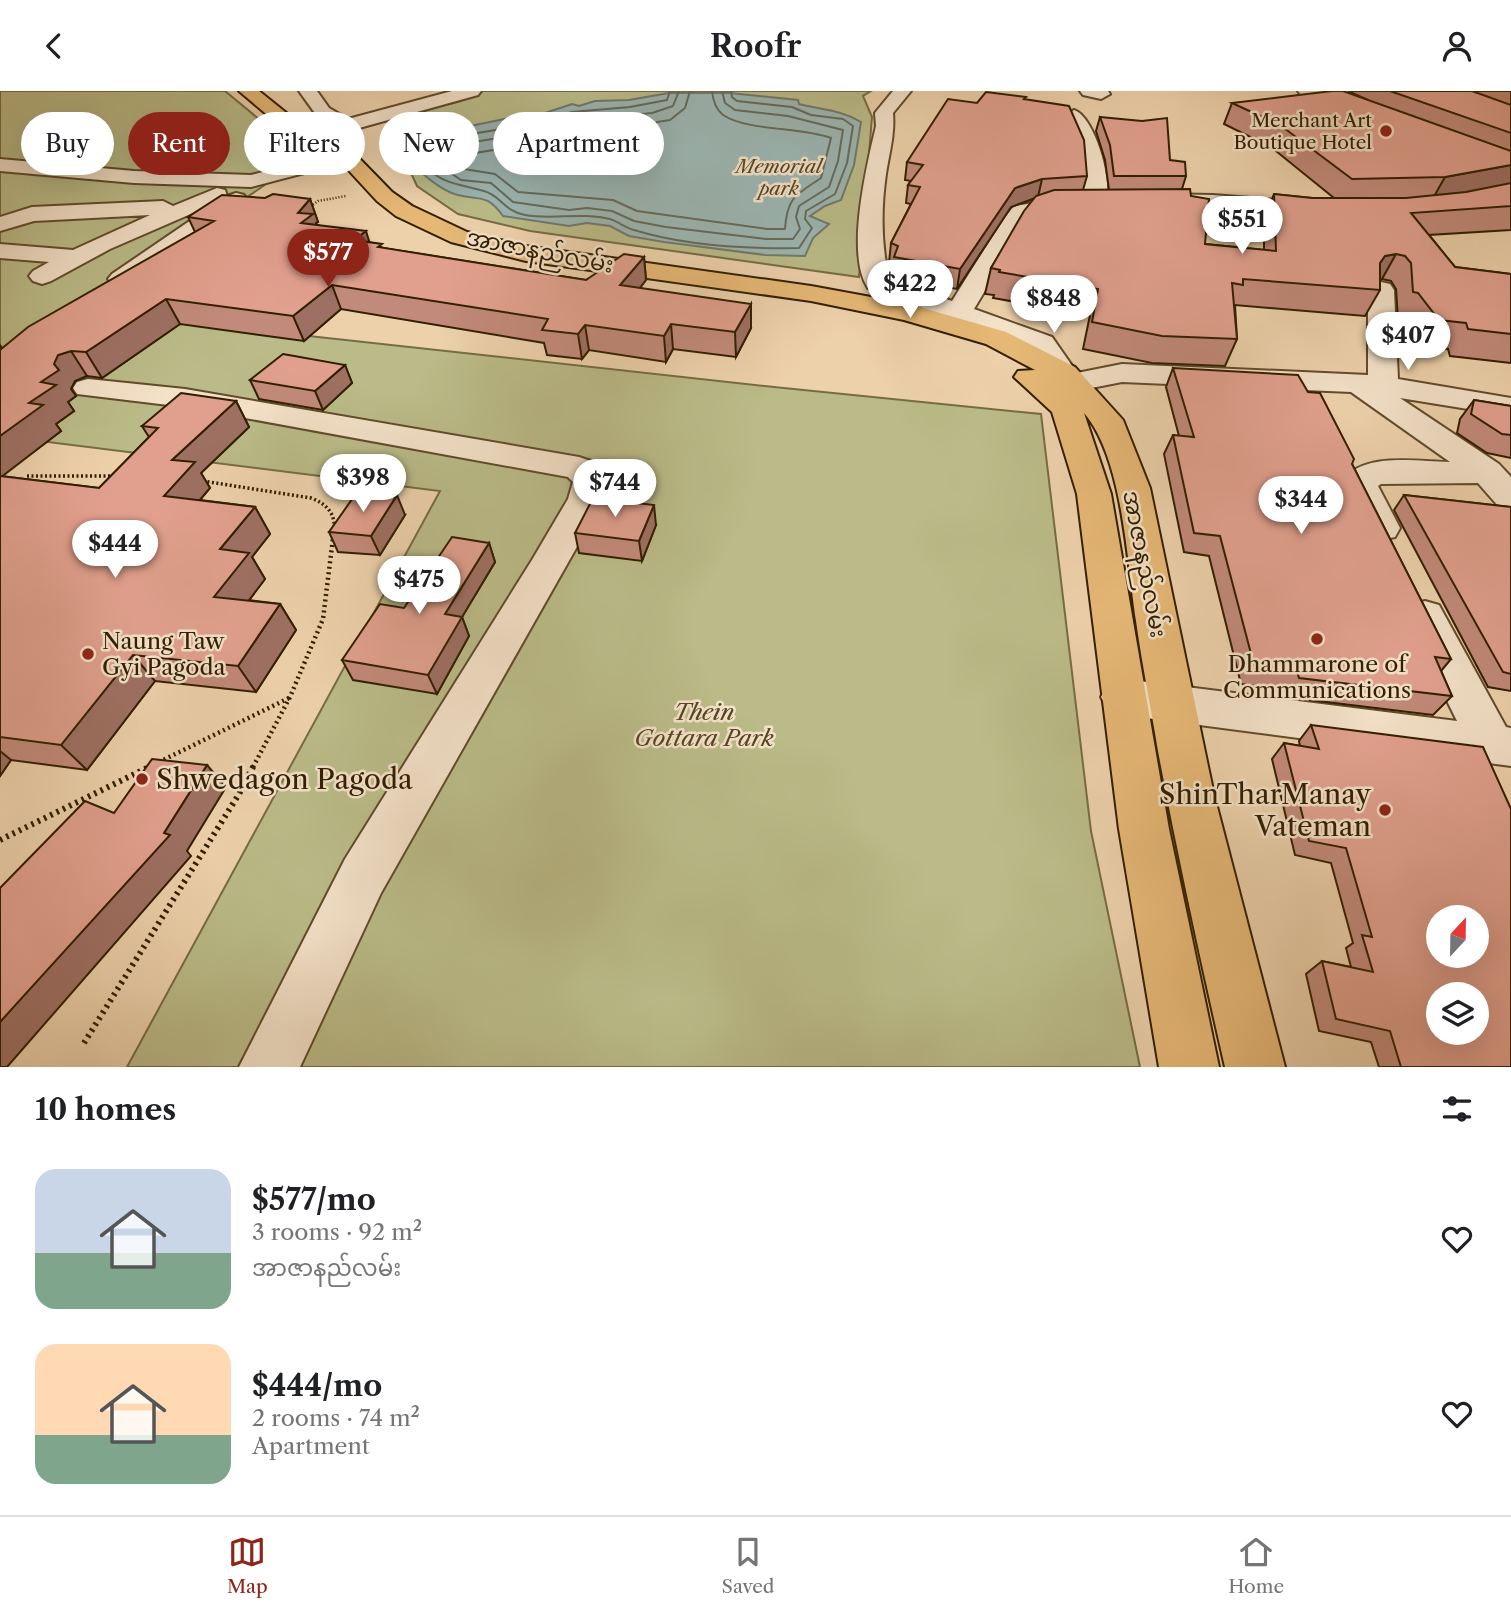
<!DOCTYPE html>
<html lang="en">
<head>
<meta charset="utf-8">
<style>
	:root { --surface:#fff; --page:#f6f6f6; --text:#202124; --muted:#757577; --line:#e0e0e0; --accent:#8f2418 }
	body { margin:0; font-family:"Libre Caslon Text","Noto Sans Myanmar",serif; background:var(--page); color:var(--text); height:100vh; display:flex; flex-direction:column; font-size:26px; white-space:nowrap }
	* { box-sizing:border-box; margin:0 }
	p { font-size:23px; color:var(--muted) }
	.icon { flex:none; width:38px; height:38px; fill:none; stroke:currentColor; stroke-width:2; stroke-linecap:round; stroke-linejoin:round }
	.map { position:relative; height:976px; overflow:hidden }
	.details { display:flex; flex-direction:column; background:var(--surface); flex:1 }
	.details>* { flex:none }
	.hud { position:absolute; left:21px; top:21px; width:700px; height:63px; display:flex; gap:14px }
	.needle { width:46px; rotate:22deg }
	.fabs { position:absolute; left:1426px; top:814px; display:grid; gap:14px }
	.fabs a { display:grid; place-items:center; width:63px; height:63px; border-radius:50%; background:var(--surface); box-shadow:0 7px 28px #0002; font-size:35px }
	.price { position:absolute; translate:-50% -60px; padding:0 16px; border-radius:24px; background:#fff; color:#222; font-size:23px; line-height:46px; filter:drop-shadow(0 2px 4px #0008) }
	.price::after { content:''; position:absolute; left:50%; top:42px; width:21px; height:16px; margin-left:-10px; background:inherit; clip-path:polygon(0 0,100% 0,50% 100%) }
	.price.current { background:var(--accent); color:#fff }
	ul { padding:0; list-style:none }
	li { display:flex; align-items:center; gap:21px; height:175px; padding:0 35px }
	li span { display:grid; place-items:center; flex:none; width:196px; height:140px; border-radius:21px; color:#555 }
	li>.icon { margin-inline-start:auto }
	span .icon { width:84px; height:84px; fill:#fffc; stroke-width:1 }
	li b { font-size:30px }
	h2 { display:flex; justify-content:space-between; align-items:center; height:84px; padding:0 35px; font-size:30px }
	.pill { padding:0 24px; border-radius:32px; background:var(--surface); box-shadow:0 7px 28px #0002; font-size:24px; line-height:63px }
	.pill.current { background:var(--accent); color:#fff }
	header { display:flex; justify-content:space-between; align-items:center; height:91px; padding:0 35px; background:var(--surface); font-size:32px; font-weight:600 }
	.dock { display:flex; justify-content:space-around; align-items:center; height:98px; border-top:2px solid var(--line); background:var(--surface); font-size:19px; color:var(--muted) }
	.dock a { display:grid; justify-items:center; gap:4px }
	.dock .current { color:var(--accent) }
	.map>svg:first-child { display:block }
	.green { fill:#babb88; stroke:#766c44; stroke-width:2 }
	.water { fill:#9bb5b2; stroke:#71796b; stroke-width:2 }
	.lines { fill:none; stroke-linecap:round; stroke-linejoin:round }
	.shore { stroke:#666a59; stroke-width:2 }
	.minor-casing { stroke:#614b2b; stroke-width:4 }
	.major-casing { stroke:#321e00; stroke-width:4 }
	.path-far3 { stroke:#321e00; stroke-width:2.5; stroke-dasharray:1 2; stroke-linecap:butt }
	.path-far2 { stroke:#321e00; stroke-width:3.5; stroke-dasharray:2 2.5; stroke-linecap:butt }
	.path-far1 { stroke:#321e00; stroke-width:4.5; stroke-dasharray:2 3.5; stroke-linecap:butt }
	.path { stroke:#321e00; stroke-width:6; stroke-dasharray:2.5 4.5; stroke-linecap:butt }
	.minor { fill:#f3e1c8; fill-rule:evenodd }
	.major { fill:#e6b876; fill-rule:evenodd }
	.wall { fill:#c28a7a; stroke:#321e00; stroke-width:2 }
	.shaded-wall { fill:#9e7063; stroke:#321e00; stroke-width:2 }
	.building { fill:#e1a08e; stroke:#321e00; stroke-width:2; fill-rule:evenodd }
	.poi-dot { fill:#8f2418; stroke:#f3e1c8; stroke-width:2.5 }
	.labels { text-anchor:middle; stroke-width:5; stroke-linejoin:round; paint-order:stroke }
	.far-poi-label { font-size:19px; fill:#321e00; stroke:#f3e1c8; text-anchor:end }
	.far-park-label { font-size:19px; font-style:italic; fill:#544522; stroke:#f3e1c8 }
	.street-label { font-size:23px; fill:#321e00; stroke:#f3e1c8 }
	.poi-label { font-size:23px; fill:#321e00; stroke:#f3e1c8; text-anchor:start }
	.park-label { font-size:23px; font-style:italic; fill:#544522; stroke:#f3e1c8 }
	.near-poi-label { font-size:28px; fill:#321e00; stroke:#f3e1c8; text-anchor:start }
</style>
</head>
<body>
<header><svg class="icon" aria-label="back" viewBox="0 0 24 24"><path d="M15 5l-7 7 7 7"/></svg>Roofr<svg class="icon" aria-label="person" viewBox="0 0 24 24"><circle cx="12" cy="8" r="4"/><path d="M4 21q1-7 8-7t8 7"/></svg></header>
<div class="map">
<svg width="1511" height="976" viewBox="0 0 1511 976">
	<rect width="100%" height="100%" fill="#edd1ab"/>
	<filter id="stains"><feTurbulence type="fractalNoise" baseFrequency=".00286" numOctaves="4"/><feColorMatrix values="0 0 0 0 .2 0 0 0 0 .09 0 0 0 0 .02 0 0 0 .5 -.17"/></filter>
	<radialGradient id="worn" r=".72"><stop offset=".6" stop-color="#630" stop-opacity="0"/><stop offset="1" stop-color="#630" stop-opacity=".3"/></radialGradient>
	<g class="green">
		<polygon points="0,0 225,0 271,38 298,71 82,220 774,296 1041,323 1091,740 1140,976 127,976 440,400 0,345"/>
		<polygon points="454,0 871,0 863,5 872,26 859,186 530,140 458,123 417,95 392,41 427,19 461,10"/>
	</g>
	<path class="water" d="M 669,2 L 730,2 L 798,9 L 799,13 C 822,19 839,18 861,31 L 854,74 L 841,109 L 825,115 L 810,125 L 829,133 L 813,147 L 805,165 L 765,164 L 664,151 L 629,145 L 610,135 L 587,132 L 569,135 L 503,125 C 486,102 481,110 458,104 C 445,101 433,91 423,83 L 424,68 L 422,50 L 451,39 L 509,27 L 536,25 L 572,13 L 579,15 L 595,10 L 629,9 Z"/>
	<g class="lines">
		<g class="shore">
			<path d="M 670,0 L 667,9 L 630,16 L 572,21 L 538,32 L 453,46 L 431,55 L 430,80 C 447,94 464,94 484,100 C 500,104 504,120 525,124 C 553,129 582,121 610,128 C 619,131 626,137 634,139 C 686,155 745,158 799,157 L 812,137 L 805,128 L 806,120 L 835,103 L 847,72 L 853,35 L 843,28 L 811,24 L 792,16 L 737,10 L 732,6 L 731,0"/>
			<polyline points="679,0 673,15 652,22 572,30 541,40 456,54 440,61 440,75 461,89 491,92 513,111 569,119 587,117 612,120 634,130 666,136 766,148 793,148 800,138 796,126 799,115 829,96 838,70 843,39 788,25 735,19 725,12 722,0"/>
			<path d="M 690,0 L 685,17 L 670,29 L 632,35 L 601,36 L 540,51 L 458,65 L 452,71 L 464,78 L 495,83 L 518,101 L 613,109 L 637,120 L 767,138 L 785,138 C 787,106 796,104 821,87 L 831,47 C 801,36 747,40 723,24 C 715,18 713,9 712,0"/>
		</g>
		<defs>
			<g id="minor">
				<polygon points="299,0 317,0 329,17 348,28 452,0 481,0 478,4 352,39 310,55 303,53 300,49 303,45 331,34 317,25"/>
				<path d="M 893,0 L 911,0 L 893,22 C 895,43 889,63 886,83 C 881,118 881,153 889,188 L 952,210 L 1002,130 L 1014,115 L 1074,106 L 1082,108 L 1085,113 L 1082,118 L 1029,126 L 974,218 L 1052,246 L 1075,279 L 1072,283 L 1122,273 L 1368,284 L 1368,199 L 1372,193 L 1381,191 L 1390,193 L 1394,199 L 1398,288 L 1511,307 L 1511,325 L 1400,307 L 1499,373 L 1511,386 L 1511,419 L 1499,416 L 1478,392 L 1381,393 L 1378,395 L 1400,437 L 1395,446 L 1382,449 L 1369,446 L 1342,391 C 1362,360 1418,371 1450,371 L 1351,301 L 1122,291 L 1076,300 L 1065,297 L 1061,291 L 1064,287 L 1050,285 L 1032,258 L 868,197 C 845,164 867,73 876,35 L 875,22 Z"/>
				<polygon points="1080,0 1108,0 1110,3 1101,8 1083,4"/>
				<polygon points="1298,0 1322,0 1368,19 1371,23 1368,27 1356,27 1301,4"/>
				<path d="M 1074,19 C 1095,25 1116,98 1104,116 L 1088,116 L 1085,111 L 1082,66 L 1065,25 Z"/>
				<polygon points="347,59 354,61 357,65 354,69 251,96 134,92 0,80 0,68 134,80 251,84"/>
				<polygon points="217,97 225,99 227,105 236,102 244,104 247,109 130,193 121,196 112,193 108,188 112,183 216,112 110,158 51,190 42,193 33,190 29,185 33,180 49,171 0,167 0,153 73,159 150,124 34,130 0,140 0,126 32,116 163,110 173,115"/>
				<polygon points="1158,103 1213,104 1322,113 1330,115 1333,120 1330,125 1322,127 1150,115 1147,110 1150,105"/>
				<polygon points="88,288 185,298 579,366 591,370 608,389 604,408 381,802 300,976 239,976 345,768 532,469 568,408 573,391 568,386 185,316 77,303 73,297 77,291"/>
				<polygon points="1425,510 1439,514 1506,636 1511,637 1511,675 1123,624 1108,619 1101,606 1108,593 1123,588 1457,630 1405,525 1411,514"/>
			</g>
			<path id="major" d="M 239,0 L 259,0 L 310,41 L 355,63 L 392,101 L 412,115 L 467,141 L 526,155 L 811,195 L 909,213 L 1006,241 L 1075,276 L 1123,329 L 1150,397 L 1214,704 L 1285,976 L 1225,976 C 1201,871 1178,766 1158,660 C 1151,617 1142,573 1136,530 C 1127,471 1123,367 1084,322 L 1111,403 L 1169,738 L 1219,976 L 1159,976 L 1119,738 L 1077,403 L 1052,321 L 1014,286 L 1018,280 L 1035,279 L 986,253 L 904,229 L 811,210 L 526,170 L 451,151 L 396,125 L 377,110 L 341,71 L 297,49 Z"/>
		</defs>
		<use href="#minor" class="minor-casing"/>
		<use href="#major" class="major-casing"/>
		<polyline class="path-far3" points="308,117 318,110 346,105"/>
		<g class="path-far2">
			<polyline points="27,385 114,385"/>
			<path d="M 203,390 L 311,407 C 327,413 336,423 334,440"/>
		</g>
		<g class="path-far1">
			<polyline points="149,676 289,607"/>
			<polyline points="253,676 290,606 323,528 334,439"/>
		</g>
		<g class="path">
			<polyline points="0,749 153,674"/>
			<polyline points="84,952 239,703 254,674"/>
		</g>
		<use href="#minor" class="minor"/>
		<use href="#major" class="major"/>
	</g>
	<g class="wall">
		<polygon points="1348,0 1511,0 1511,139 1429,144 1455,176 1511,183 1511,272 1450,265 1448,258 1422,255 1403,228 1398,228 1396,198 1391,190 1382,188 1380,189 1380,199 1365,225 1235,214 1237,248 1225,275 1152,272 1083,258 1090,224 993,207 994,204 985,203 991,177 1034,108 1011,116 957,198 891,186 893,173 889,172 891,152 911,113 906,112 908,94 911,90 905,89 907,71 977,12 1025,8 1087,85 1083,99 1109,99 1105,69 1096,40 1100,26 1170,69 1186,85 1182,98 1191,105 1205,153 1264,159 1264,127 1274,103 1312,107 1334,107 1271,56 1224,33 1232,12 1368,9"/>
		<polygon points="265,107 310,108 318,131 316,132 317,134 369,151 383,157 586,189 644,166 646,189 640,197 751,237 736,266 673,258 666,271 589,259 582,268 547,264 544,252 341,218 304,250 180,233 102,287 87,285 75,290 71,298 76,305 68,311 74,320 56,333 61,340 1,385 99,397 149,346 142,335 236,310 249,336 201,382 210,397 200,409 255,416 270,443 252,466 265,488 249,509 280,513 296,539 256,601 155,590 87,679 11,669 0,685 0,254 2,257 195,141 188,126"/>
		<polygon points="345,274 352,292 323,319 259,308 250,289"/>
		<polygon points="1173,277 1352,373 1451,568 1441,580 1452,605 1433,624 1285,606 1283,599 1241,593 1209,465 1184,461 1164,363 1173,344 1179,345 1166,296"/>
		<polygon points="1474,309 1511,315 1511,367 1487,362 1457,342 1460,328"/>
		<polygon points="1404,404 1511,416 1511,600 1488,596 1394,419"/>
		<polygon points="405,424 380,464 338,461 329,441"/>
		<polygon points="656,434 642,470 579,462 575,442"/>
		<polygon points="489,452 495,471 462,526 469,545 437,603 353,589 342,569 404,517"/>
		<polygon points="1311,634 1511,976 1379,976 1371,951 1319,940 1306,883 1322,870 1351,876 1346,857 1353,852 1331,772 1295,764 1272,668 1284,652 1300,655 1299,650"/>
	</g>
	<g class="shaded-wall">
		<polygon points="1511,74 1511,93 1432,109 1445,86"/>
		<polygon points="1042,88 1038,106 1011,116 957,198 960,178 1015,97"/>
		<polygon points="310,108 318,131 316,132 322,146 310,156 298,122"/>
		<polygon points="366,140 373,163 354,149"/>
		<polygon points="1396,163 1382,188 1371,190 1380,172 1385,165"/>
		<polygon points="644,166 646,189 623,218 620,194"/>
		<polygon points="332,194 341,218 304,250 293,225"/>
		<polygon points="166,208 180,233 102,287 86,261"/>
		<polygon points="751,213 751,237 736,266 735,241"/>
		<polygon points="671,233 673,258 666,271 664,245"/>
		<polygon points="585,234 589,259 582,268 578,243"/>
		<polygon points="71,260 87,285 75,290 71,298 76,305 68,311 74,320 56,333 61,340 0,387 0,345 29,312 41,291 58,264"/>
		<polygon points="345,274 352,292 323,319 315,300"/>
		<polygon points="236,310 249,336 201,382 210,397 181,431 164,405 172,369"/>
		<polygon points="397,404 405,424 380,464 371,445"/>
		<polygon points="654,414 656,434 642,470 639,450"/>
		<polygon points="255,416 270,443 252,466 265,488 232,532 214,506 220,458"/>
		<polygon points="489,452 495,471 462,526 469,545 437,603 428,584 445,523"/>
		<polygon points="280,513 296,539 256,601 238,575"/>
		<polygon points="133,564 155,590 87,679 61,654"/>
		<polygon points="0,660 11,669 0,685"/>
		<polygon points="207,674 226,696 187,760 191,765 7,976 0,976 0,931 164,742"/>
	</g>
	<g class="building">
		<polygon points="1332,0 1343,0 1511,60 1511,74 1445,86 1352,88 1280,34 1232,12"/>
		<polygon points="1390,0 1472,0 1511,14 1511,42"/>
		<polygon points="986,1 1026,6 1024,8 1069,15 1084,49 1087,85 1042,88 1015,97 960,178 894,166 898,155 891,152 920,96 908,94 923,74 907,71 948,8 977,12"/>
		<polygon points="1100,26 1142,30 1167,27 1170,69 1185,71 1186,85 1114,85 1110,54"/>
		<polygon points="1511,92 1511,115 1411,122 1455,176 1511,183 1511,243 1468,238 1466,232 1439,229 1418,202 1413,201 1411,172 1405,165 1396,163 1385,165 1380,172 1380,199 1243,188 1243,194 1232,192 1237,248 1162,245 1092,231 1098,198 999,181 1000,179 991,177 1024,120 1036,105 1054,99 1190,98 1191,105 1209,108 1205,153 1276,160 1274,103 1312,107 1406,107 1466,101"/>
		<polygon points="273,103 310,108 298,122 313,123 301,132 366,140 354,149 382,153 378,156 586,189 624,163 644,166 620,194 751,213 735,241 671,233 664,245 585,234 578,243 542,239 548,228 332,194 293,225 166,208 86,261 71,260 58,264 54,273 59,279 41,291 56,294 29,312 43,314 0,345 0,259 28,236 214,130 188,126 222,104 265,107"/>
		<polygon points="283,263 345,274 315,300 250,289"/>
		<polygon points="1173,277 1298,284 1308,301 1320,302 1354,368 1352,373 1451,568 1435,566 1452,605 1299,587 1297,580 1254,574 1220,445 1194,442 1173,344 1194,346"/>
		<polygon points="181,302 236,310 172,369 195,371 164,405 255,416 220,458 249,462 214,506 280,513 238,575 133,564 61,654 0,646 0,385 99,397 158,337 142,335"/>
		<polygon points="1474,309 1511,315 1511,344 1502,343 1471,323"/>
		<polygon points="357,401 397,404 371,445 329,441"/>
		<polygon points="1404,404 1511,416 1511,583 1503,581"/>
		<polygon points="593,407 654,414 639,450 575,442"/>
		<polygon points="452,446 489,452 445,523 462,526 428,584 342,569 380,513 404,517"/>
		<path d="M 1311,634 L 1483,656 L 1511,718 L 1511,976 L 1401,976 L 1390,940 L 1336,928 L 1322,870 L 1373,881 L 1362,844 L 1372,846 L 1346,757 L 1309,750 L 1284,652 L 1319,658 ZM 1438,826 L 1477,826 L 1477,864 L 1438,864 ZM 1438,903 L 1477,903 L 1477,942 L 1438,942 Z"/>
		<polygon points="152,668 207,674 164,742 170,744 0,931 0,797 85,710 114,722"/>
	</g>
	<g class="poi-dot">
		<circle cx="1386" cy="40" r="7"/>
		<circle cx="1317" cy="548" r="7"/>
		<circle cx="88" cy="563" r="7"/>
		<circle cx="142" cy="688" r="7"/>
		<circle cx="1385" cy="719" r="7"/>
	</g>
	<g class="labels">
		<g class="far-poi-label">
			<text x="1372" y="36">Merchant Art<tspan x="1372" dy="22">Boutique Hotel</tspan></text>
		</g>
		<g class="far-park-label">
			<text x="779" y="82">Memorial<tspan x="779" dy="22">park</tspan></text>
		</g>
		<g class="street-label">
			<text transform="translate(540 160) rotate(11)" y="8">အာဇာနည်လမ်း</text>
			<text transform="translate(1145 473) rotate(79)" y="8">အာဇာနည်လမ်း</text>
		</g>
		<g class="poi-label">
			<text x="102" y="558">Naung Taw<tspan x="102" dy="26">Gyi Pagoda</tspan></text>
			<text x="1317" y="581" text-anchor="middle">Dhammarone of<tspan x="1317" dy="26">Communications</tspan></text>
		</g>
		<g class="park-label">
			<text x="704" y="629">Thein<tspan x="704" dy="26">Gottara Park</tspan></text>
		</g>
		<g class="near-poi-label">
			<text x="156" y="698">Shwedagon Pagoda</text>
			<text x="1371" y="713" text-anchor="end">ShinTharManay<tspan x="1371" dy="32">Vateman</tspan></text>
		</g>
	</g>
	<rect width="100%" height="100%" filter="url(#stains)"/>
	<rect width="100%" height="100%" fill="url(#worn)"/>
</svg>
<div class="fabs">
<a><svg class="needle" viewBox="-14 -14 28 28"><path d="M0-13l5 13h-10z" fill="#e53935"/><path d="M0 13l5-13h-10z" fill="#757577"/></svg></a>
<a><svg class="icon" aria-label="layers" viewBox="0 0 24 24"><path d="M12 4l9 5-9 5-9-5zM3 14l9 5 9-5"/></svg></a>
</div>
<b class="price" style="left:1242px;top:165px">$551</b>
<b class="price current" style="left:328px;top:198px">$577</b>
<b class="price" style="left:910px;top:229px">$422</b>
<b class="price" style="left:1054px;top:244px">$848</b>
<b class="price" style="left:1408px;top:281px">$407</b>
<b class="price" style="left:363px;top:423px">$398</b>
<b class="price" style="left:615px;top:428px">$744</b>
<b class="price" style="left:1301px;top:445px">$344</b>
<b class="price" style="left:115px;top:489px">$444</b>
<b class="price" style="left:419px;top:525px">$475</b>
<div class="hud">
<a class="pill">Buy</a>
<a class="pill current">Rent</a>
<a class="pill">Filters</a>
<a class="pill">New</a>
<a class="pill">Apartment</a>
</div>
</div>
<section class="details">
<h2>10 homes<svg class="icon" aria-label="filters" viewBox="0 0 24 24"><path d="M4 7h16M4 17h16"/><circle cx="9" cy="7" r="2"/><circle cx="15" cy="17" r="2"/></svg></h2>
<ul>
<li><span style="background:linear-gradient(#c9d6e8 60%,#7fa58c 0)"><svg class="icon" aria-label="home" viewBox="0 0 24 24"><path d="M3 11l9-7 9 7M6 9v11h12V9"/></svg></span><div><b>$577/mo</b><p>3 rooms · 92 m²</p><p>အာဇာနည်လမ်း</p></div><svg class="icon" aria-label="heart" viewBox="0 0 24 24"><path d="M12 20l-8-8c-3-5 5-10 8-4 3-6 11-1 8 4z"/></svg></li>
<li><span style="background:linear-gradient(#ffd9b3 65%,#7fa58c 0)"><svg class="icon" aria-label="home" viewBox="0 0 24 24"><path d="M3 11l9-7 9 7M6 9v11h12V9"/></svg></span><div><b>$444/mo</b><p>2 rooms · 74 m²</p><p>Apartment</p></div><svg class="icon" aria-label="heart" viewBox="0 0 24 24"><path d="M12 20l-8-8c-3-5 5-10 8-4 3-6 11-1 8 4z"/></svg></li>
</ul>
</section>
<nav class="dock">
<a class="current"><svg class="icon" aria-label="map" viewBox="0 0 24 24"><path d="M3 6l6-2 6 2 6-2v14l-6 2-6-2-6 2zM9 4v14M15 6v14"/></svg>Map</a>
<a><svg class="icon" aria-label="saved" viewBox="0 0 24 24"><path d="M7 4h10v16l-5-4-5 4z"/></svg>Saved</a>
<a><svg class="icon" aria-label="home" viewBox="0 0 24 24"><path d="M3 11l9-7 9 7M6 9v11h12V9"/></svg>Home</a>
</nav>
</body>
</html>
